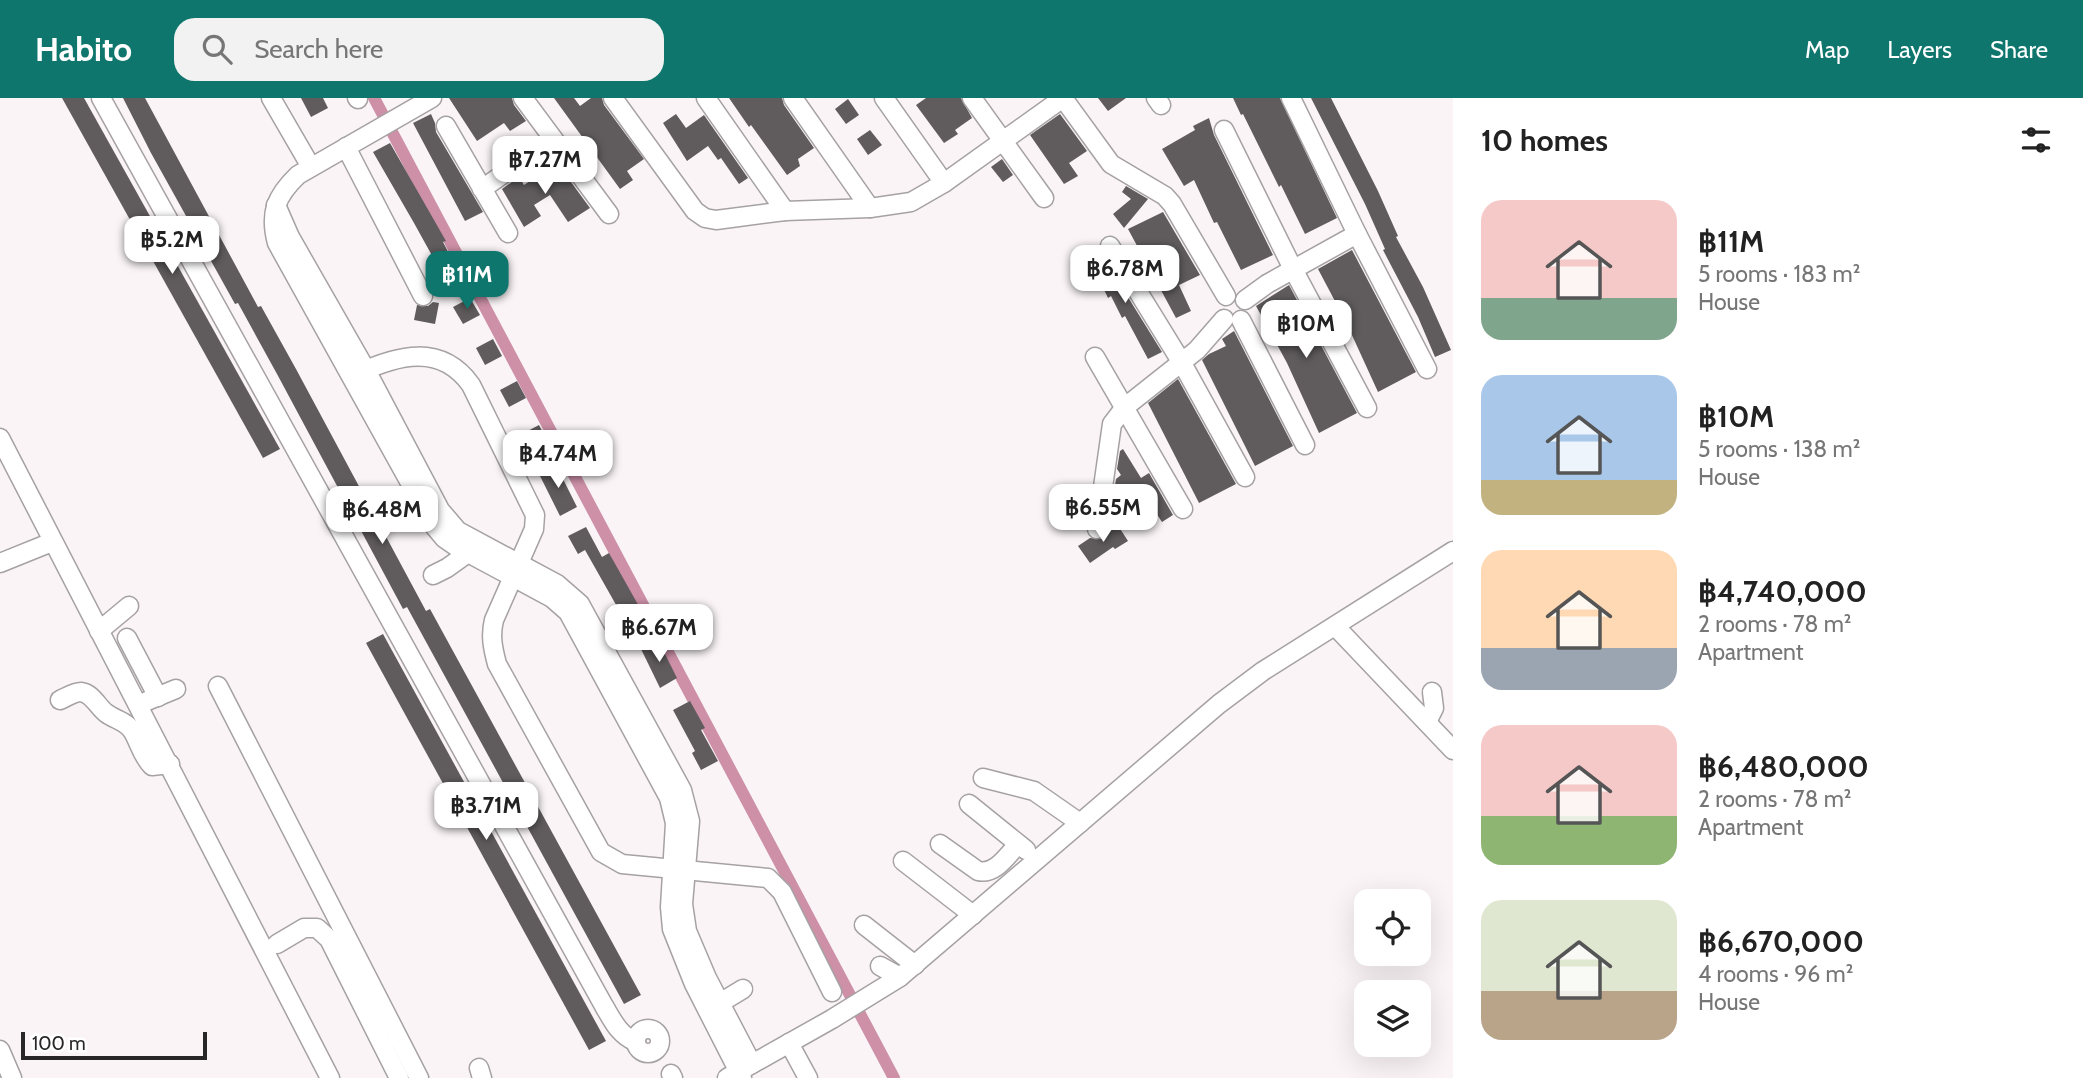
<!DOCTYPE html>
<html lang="en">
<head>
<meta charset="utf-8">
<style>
	:root { --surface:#fff; --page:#f2f2f2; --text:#222; --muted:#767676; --accent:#0f766e }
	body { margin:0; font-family:Cabin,sans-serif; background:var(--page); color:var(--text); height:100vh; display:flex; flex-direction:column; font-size:26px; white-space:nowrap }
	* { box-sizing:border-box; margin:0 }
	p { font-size:23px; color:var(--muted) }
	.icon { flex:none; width:38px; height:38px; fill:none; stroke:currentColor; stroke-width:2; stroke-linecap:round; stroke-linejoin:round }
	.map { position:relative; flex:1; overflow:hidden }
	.side { display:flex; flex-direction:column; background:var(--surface); width:630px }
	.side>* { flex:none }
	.buttons { position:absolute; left:1354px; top:791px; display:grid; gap:14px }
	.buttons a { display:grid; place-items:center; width:77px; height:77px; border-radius:14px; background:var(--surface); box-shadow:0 7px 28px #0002; font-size:35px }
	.scale { position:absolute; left:21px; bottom:18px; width:186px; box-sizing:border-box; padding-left:7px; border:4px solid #282626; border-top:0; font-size:19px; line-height:24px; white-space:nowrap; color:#282626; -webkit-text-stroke:5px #fff; paint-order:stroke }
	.price { position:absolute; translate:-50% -60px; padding:0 16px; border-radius:14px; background:#fff; color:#222; font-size:23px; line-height:46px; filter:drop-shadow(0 2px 4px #0008) }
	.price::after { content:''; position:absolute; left:50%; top:42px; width:21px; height:16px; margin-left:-10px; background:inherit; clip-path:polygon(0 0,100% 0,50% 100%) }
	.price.current { background:var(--accent); color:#fff }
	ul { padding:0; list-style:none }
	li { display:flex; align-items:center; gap:21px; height:175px; padding:0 28px }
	li span { display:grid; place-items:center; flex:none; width:196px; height:140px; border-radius:21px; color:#555 }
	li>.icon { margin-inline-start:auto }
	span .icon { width:84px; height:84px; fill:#fffc; stroke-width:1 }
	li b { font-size:30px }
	h2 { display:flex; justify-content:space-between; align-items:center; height:84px; padding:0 28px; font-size:30px }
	header { display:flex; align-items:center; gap:42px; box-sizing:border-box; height:98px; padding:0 35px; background:var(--accent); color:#fff }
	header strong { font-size:33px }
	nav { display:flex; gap:38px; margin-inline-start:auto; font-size:24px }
	.search { width:490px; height:63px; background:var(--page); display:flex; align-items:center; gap:18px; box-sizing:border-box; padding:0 24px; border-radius:21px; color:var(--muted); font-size:26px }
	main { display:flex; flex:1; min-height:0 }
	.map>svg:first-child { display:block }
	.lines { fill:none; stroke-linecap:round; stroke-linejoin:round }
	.canal { stroke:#cd90a7; stroke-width:12 }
	.building { fill:#605c5d }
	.minor-casing { stroke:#a6a1a3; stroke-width:21 }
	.minor { stroke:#fff; stroke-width:18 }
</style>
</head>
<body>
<header>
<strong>Habito</strong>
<div class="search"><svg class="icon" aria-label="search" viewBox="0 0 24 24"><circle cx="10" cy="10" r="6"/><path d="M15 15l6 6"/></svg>Search here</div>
<nav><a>Map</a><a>Layers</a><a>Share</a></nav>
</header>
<main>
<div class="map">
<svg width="1453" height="980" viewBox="0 0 1453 980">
	<rect width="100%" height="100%" fill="#faf4f6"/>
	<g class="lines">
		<polyline class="canal" points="374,0 894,980"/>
	</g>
	<g class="building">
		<polygon points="62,0 84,0 280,351 263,360"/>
		<polygon points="123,0 145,0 258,209 261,208 296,271 426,513 430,511 641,897 624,906 407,509 403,511 277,276 238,205 235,206 151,55"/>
		<polygon points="301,0 323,0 328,10 311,19"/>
		<polygon points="449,0 512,0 514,7 526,23 510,33 504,25 477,43"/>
		<polygon points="554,0 574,0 580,8 591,0 602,0 604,7 644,61 627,73 633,82 620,91"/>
		<polygon points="729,0 782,0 784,7 814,50 798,61 800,68 787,77 751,27 749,29"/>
		<polygon points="926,0 961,0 972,20 955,32 958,36 944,45 916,7"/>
		<polygon points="1098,0 1126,0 1108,13"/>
		<polygon points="1233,0 1280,0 1337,120 1305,136 1281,87 1279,89 1243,16 1241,17"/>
		<polygon points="1311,0 1331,0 1378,93 1398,138 1396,139 1423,189 1451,252 1435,259 1418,219 1383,152 1385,151 1365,106"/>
		<polygon points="848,1 859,17 846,26 835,11"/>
		<polygon points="431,16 435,25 436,34 483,114 465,123 413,25"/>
		<polygon points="676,16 686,30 704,17 748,80 739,86 721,60 718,62 708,48 687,63 663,25"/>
		<polygon points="1060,16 1087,53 1069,65 1078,78 1064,86 1030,37"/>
		<polygon points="1209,20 1214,37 1273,157 1241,172 1217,124 1214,125 1194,82 1184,88 1162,51 1195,32 1193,28"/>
		<polygon points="870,32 882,47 868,57 857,41"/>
		<polygon points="390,45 446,143 443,144 458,173 441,182 432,165 435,163 414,125 373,54"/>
		<polygon points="1002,61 1013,77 1003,84 991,69"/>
		<polygon points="557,65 590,110 568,124 550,97 534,107 541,118 524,129 502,91 519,79 524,87"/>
		<polygon points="1126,88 1148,101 1124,130 1113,116 1131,101 1122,94"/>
		<polygon points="1163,114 1200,177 1179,187 1191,213 1176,220 1128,131"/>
		<polygon points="1099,149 1100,154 1162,254 1148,261 1125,218 1122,220 1111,198 1108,200 1100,183 1103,181 1089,154"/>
		<polygon points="1352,152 1416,274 1378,294 1346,224 1318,171"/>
		<polygon points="1289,187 1357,315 1319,335 1287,265 1256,208"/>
		<polygon points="470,200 480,217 463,226 453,209"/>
		<polygon points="433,204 439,205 435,226 414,222 417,207 428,208"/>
		<polygon points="1234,233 1293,348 1255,368 1202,262 1209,256 1226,248 1222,241"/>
		<polygon points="493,241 502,258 485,267 476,250"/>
		<polygon points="1178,281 1236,386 1199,405 1148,305"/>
		<polygon points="517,283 526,300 509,309 500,292"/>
		<polygon points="539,327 548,344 531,353 522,336"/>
		<polygon points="1123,351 1141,380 1149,375 1173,417 1162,424 1152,409 1130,423 1119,406 1122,405 1114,393 1116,381 1121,377 1117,371 1120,353"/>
		<polygon points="556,367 577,409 560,418 539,376"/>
		<polygon points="1117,426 1128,443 1115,451 1113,449 1090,465 1078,448 1090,440 1102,441 1108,431"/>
		<polygon points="586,429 602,459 609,455 645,519 628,528 585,452 578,456 568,438"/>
		<polygon points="383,536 606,943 589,952 366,545"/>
		<polygon points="658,542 677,580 660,590 641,551"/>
		<polygon points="690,603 705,630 701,632 718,663 701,672 692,655 695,653 673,612"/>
	</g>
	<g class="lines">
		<defs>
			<g id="minor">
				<path d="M 101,0 L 604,908 C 613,923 619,937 636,944"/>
				<polyline points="271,0 311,69"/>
				<polyline points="357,0 358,1"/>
				<path d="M 432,0 L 298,77 C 276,98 269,115 277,145 L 434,428 L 444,440 L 457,449 L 552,500 L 568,514 L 669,700 L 675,725 L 670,809 L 672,831 L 694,886 L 742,980"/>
				<polyline points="523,0 609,116"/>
				<polyline points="613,0 695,113 705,120 716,122 785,113 870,110 911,104 944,85 1063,0"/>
				<polyline points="706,0 785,113"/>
				<polyline points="793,0 870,110"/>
				<polyline points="884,0 944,85"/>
				<polyline points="972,0 1044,100"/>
				<polyline points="1063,0 1111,66 1165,98 1172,106 1226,198"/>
				<polyline points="1156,0 1161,7"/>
				<polyline points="1291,0 1357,136 1427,271"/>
				<polyline points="446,28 508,135"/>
				<polyline points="1224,32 1293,171 1367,310"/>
				<polyline points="346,49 423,198"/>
				<polyline points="482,91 553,41"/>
				<polyline points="276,107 290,139 366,272 440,412 458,433 557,486 580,506 682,692 690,723 683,806 687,833 707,880 752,966"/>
				<polyline points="1110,148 1182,265 1245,379"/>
				<polyline points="1245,202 1267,186 1357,136"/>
				<polyline points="1241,222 1305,347"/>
				<polyline points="1095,259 1183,411"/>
				<path d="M 357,276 C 397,257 441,245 471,287 L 535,417 L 534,431 L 494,522 C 490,538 493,551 497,566 L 601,754 L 622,766 L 768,780 L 782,794 L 832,894"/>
				<polyline points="0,340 330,980"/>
				<polyline points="1097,431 1112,326 1125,309 1197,252 1224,221"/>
				<polyline points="0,465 52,444"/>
				<polyline points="433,477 447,470 468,455"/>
				<polyline points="1335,528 1453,652"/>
				<polyline points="99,533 129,508"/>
				<polyline points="127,540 158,599"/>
				<polyline points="218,588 419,980"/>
				<path d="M 60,602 C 67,599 74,594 81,594 C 92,595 98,609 106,615 C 115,622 127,623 133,634 C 140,646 142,658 152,668 L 170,666"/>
				<polyline points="147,603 176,591"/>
				<polyline points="1427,624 1434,610 1432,594"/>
				<polyline points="983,680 1034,693 1080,725"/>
				<polyline points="969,706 1026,752"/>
				<path d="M 940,746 L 978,773 C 995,777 1007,758 1018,746"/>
				<polyline points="903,763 973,817"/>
				<polyline points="864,827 915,867"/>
				<polyline points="277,846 304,830 317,830 329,841 399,980"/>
				<polyline points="880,868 900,879"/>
				<polyline points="720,905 743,891"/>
				<circle cx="648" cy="943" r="12"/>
				<polyline points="789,945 808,980"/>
				<polyline points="0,952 12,980"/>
				<polyline points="479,970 482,980"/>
				<polyline points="671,976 673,980"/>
				<polyline points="727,980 832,921 900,879 1219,606 1263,573 1453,453"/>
			</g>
		</defs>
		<use href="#minor" class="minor-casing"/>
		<use href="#minor" class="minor"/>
	</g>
</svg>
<div class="buttons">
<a><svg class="icon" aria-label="locate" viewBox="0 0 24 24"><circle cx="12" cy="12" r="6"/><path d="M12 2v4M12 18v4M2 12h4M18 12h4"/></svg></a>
<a><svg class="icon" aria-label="layers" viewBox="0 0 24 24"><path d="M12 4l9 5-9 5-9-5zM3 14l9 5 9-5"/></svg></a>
</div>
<div class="scale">100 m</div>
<b class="price" style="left:545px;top:98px">฿7.27M</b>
<b class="price" style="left:172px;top:178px">฿5.2M</b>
<b class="price" style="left:1125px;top:207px">฿6.78M</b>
<b class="price current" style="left:467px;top:213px">฿11M</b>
<b class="price" style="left:1306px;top:262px">฿10M</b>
<b class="price" style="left:558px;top:392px">฿4.74M</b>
<b class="price" style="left:1103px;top:446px">฿6.55M</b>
<b class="price" style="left:382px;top:448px">฿6.48M</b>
<b class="price" style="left:659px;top:566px">฿6.67M</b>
<b class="price" style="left:486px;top:744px">฿3.71M</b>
</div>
<section class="side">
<h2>10 homes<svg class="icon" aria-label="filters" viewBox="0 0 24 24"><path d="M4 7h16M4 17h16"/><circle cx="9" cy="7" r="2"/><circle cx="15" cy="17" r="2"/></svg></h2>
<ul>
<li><span style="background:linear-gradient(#f6c9c9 70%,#7fa58c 0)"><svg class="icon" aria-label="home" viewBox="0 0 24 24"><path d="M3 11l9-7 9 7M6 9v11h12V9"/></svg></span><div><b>฿11M</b><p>5 rooms · 183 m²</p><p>House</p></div></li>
<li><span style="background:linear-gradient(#a9c7e8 75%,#c2b280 0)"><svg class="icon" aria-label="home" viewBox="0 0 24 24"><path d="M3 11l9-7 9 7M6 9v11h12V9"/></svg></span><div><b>฿10M</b><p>5 rooms · 138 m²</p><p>House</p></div></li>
<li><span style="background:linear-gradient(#ffd9b3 70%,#9aa5b1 0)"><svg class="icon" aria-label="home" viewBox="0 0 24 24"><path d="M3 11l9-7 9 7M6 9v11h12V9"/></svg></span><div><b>฿4,740,000</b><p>2 rooms · 78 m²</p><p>Apartment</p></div></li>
<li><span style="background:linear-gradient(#f6c9c9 65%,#8fb573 0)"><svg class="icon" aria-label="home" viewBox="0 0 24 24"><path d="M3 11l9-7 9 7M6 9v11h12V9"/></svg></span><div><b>฿6,480,000</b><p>2 rooms · 78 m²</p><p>Apartment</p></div></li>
<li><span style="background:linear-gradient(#dfe7d0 65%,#b9a48a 0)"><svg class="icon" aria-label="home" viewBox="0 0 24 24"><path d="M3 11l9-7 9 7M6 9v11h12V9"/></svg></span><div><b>฿6,670,000</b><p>4 rooms · 96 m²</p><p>House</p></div></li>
</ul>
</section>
</main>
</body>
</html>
